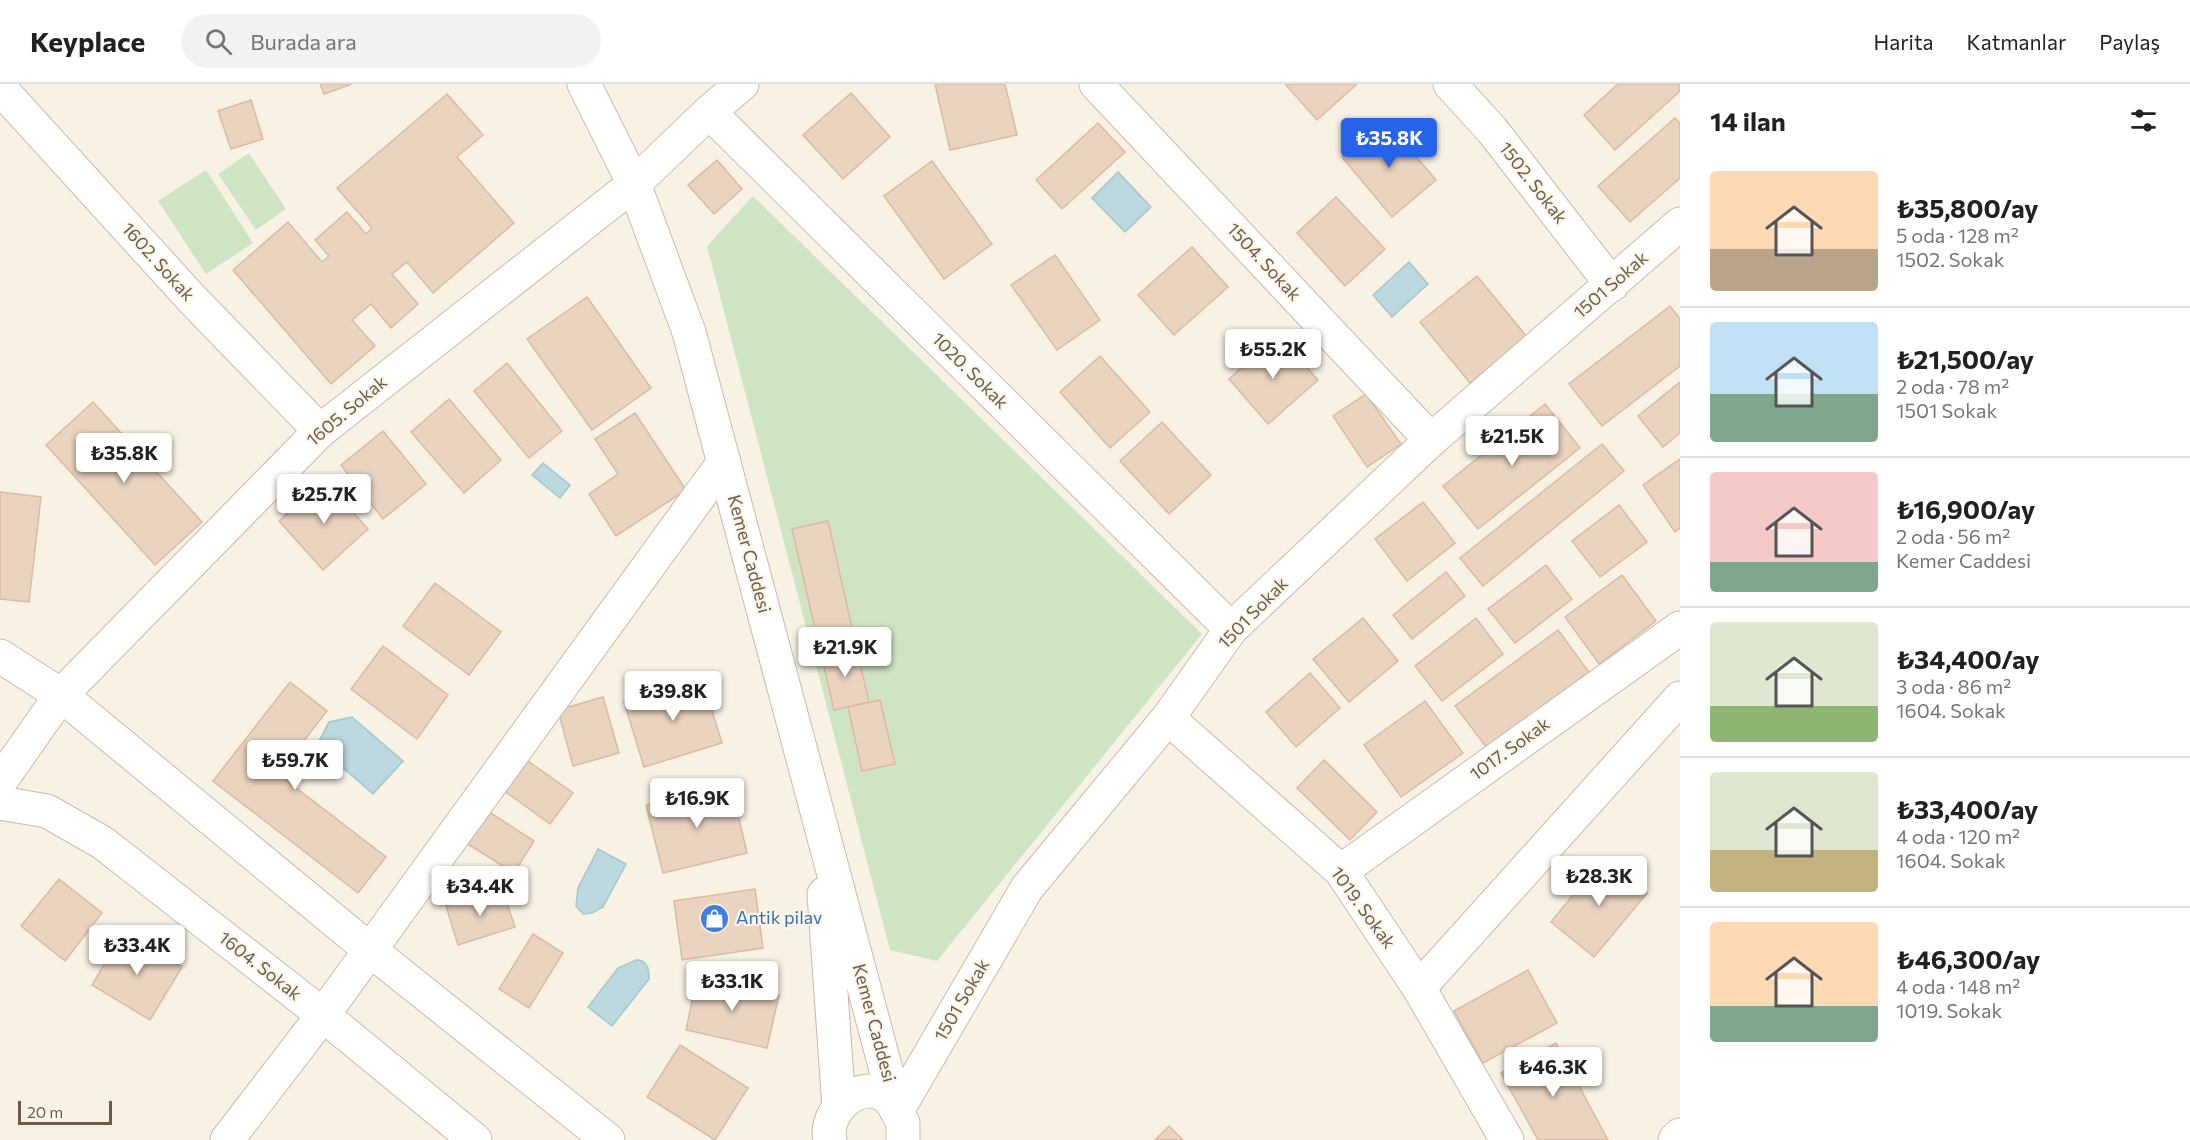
<!DOCTYPE html>
<html lang="tr">
<head>
<meta charset="utf-8">
<style>
	:root { --surface:#fff; --page:#f2f2f2; --text:#202124; --muted:#757577; --line:#e0e0e0; --accent:#2563eb }
	body { margin:0; font-family:Commissioner,sans-serif; background:var(--page); color:var(--text); height:100vh; display:flex; flex-direction:column; font-size:22px; white-space:nowrap }
	* { box-sizing:border-box; margin:0 }
	p { font-size:20px; color:var(--muted) }
	.icon { flex:none; width:33px; height:33px; fill:none; stroke:currentColor; stroke-width:2; stroke-linecap:round; stroke-linejoin:round }
	.map { position:relative; flex:1; overflow:hidden }
	.sheet { display:flex; flex-direction:column; background:var(--surface); width:510px }
	.sheet>* { flex:none }
	.scale { position:absolute; left:18px; bottom:15px; width:94px; box-sizing:border-box; padding-left:6px; border:3px solid #6d5a4d; border-top:0; font-size:16px; line-height:21px; white-space:nowrap; color:#6d5a4d; -webkit-text-stroke:4px #fcf6e9; paint-order:stroke }
	.price { position:absolute; translate:-50% -51px; padding:0 14px; border-radius:6px; background:#fff; color:#222; font-size:20px; line-height:39px; filter:drop-shadow(0 2px 3px #0008) }
	.price::after { content:''; position:absolute; left:50%; top:36px; width:18px; height:14px; margin-left:-9px; background:inherit; clip-path:polygon(0 0,100% 0,50% 100%) }
	.price.current { background:var(--accent); color:#fff }
	ul { padding:0; list-style:none }
	li { display:flex; align-items:center; gap:18px; height:150px; padding:0 30px }
	li+li { border-top:2px solid var(--line) }
	li span { display:grid; place-items:center; flex:none; width:168px; height:120px; border-radius:6px; color:#555 }
	li>.icon { margin-inline-start:auto }
	span .icon { width:72px; height:72px; fill:#fffc; stroke-width:1 }
	li b { font-size:26px }
	h2 { display:flex; justify-content:space-between; align-items:center; height:72px; padding:0 30px; font-size:26px }
	header { display:flex; align-items:center; gap:36px; box-sizing:border-box; height:84px; padding:0 30px; background:var(--surface); border-bottom:2px solid var(--line) }
	header strong { font-size:28px }
	nav { display:flex; gap:33px; margin-inline-start:auto; font-size:21px }
	.search { width:420px; height:54px; background:var(--page); display:flex; align-items:center; gap:15px; box-sizing:border-box; padding:0 21px; border-radius:33px; color:var(--muted); font-size:22px }
	main { display:flex; flex:1; min-height:0 }
	.map>svg:first-child { display:block }
	.green { fill:#cfe4c5 }
	.water { fill:#bbd8df; stroke:#a3c6cf; stroke-width:1.5 }
	.building { fill:#ead3bf; stroke:#dabba2; stroke-width:1.5 }
	.lines { fill:none; stroke-linecap:round; stroke-linejoin:round }
	.minor-casing { stroke:#c7baac; stroke-width:35 }
	.minor { stroke:#fff; stroke-width:33 }
	.labels { text-anchor:middle; stroke-width:4.5; stroke-linejoin:round; paint-order:stroke }
	.street-label { font-size:18px; fill:#6d5a4d; stroke:#fcf6e9 }
	.shop-label { font-size:18px; fill:#366cbe; stroke:#fcf6e9; text-anchor:start }
</style>
</head>
<body>
<header>
<strong>Keyplace</strong>
<div class="search"><svg class="icon" aria-label="search" viewBox="0 0 24 24"><circle cx="10" cy="10" r="6"/><path d="M15 15l6 6"/></svg>Burada ara</div>
<nav><a>Harita</a><a>Katmanlar</a><a>Paylaş</a></nav>
</header>
<main>
<div class="map">
<svg width="1680" height="1056" viewBox="0 0 1680 1056">
	<rect width="100%" height="100%" fill="#f8f2e4"/>
	<g class="green">
		<polygon points="249,69 286,125 256,146 218,90"/>
		<polygon points="206,86 253,159 206,190 158,117"/>
		<polygon points="753,112 1202,550 937,877 890,866 707,162"/>
	</g>
	<g class="water">
		<polygon points="1118,88 1151,123 1125,148 1092,114"/>
		<polygon points="1409,178 1428,200 1392,233 1373,211"/>
		<polygon points="543,379 570,401 560,414 532,391"/>
		<polygon points="352,633 403,677 373,710 317,661 329,638"/>
		<polygon points="598,765 626,780 603,823 592,829 583,830 576,822 578,804"/>
		<path d="M 636,876 C 647,876 649,884 649,895 L 612,942 L 588,923 L 618,884 Z"/>
	</g>
	<g class="building">
		<polygon points="320,0 352,0 324,10"/>
		<polygon points="935,0 1005,0 1017,51 950,66"/>
		<polygon points="1285,0 1356,0 1356,1 1317,36"/>
		<polygon points="1618,0 1680,0 1680,7 1615,66 1584,31"/>
		<polygon points="851,9 890,53 843,95 803,51"/>
		<polygon points="447,10 483,51 457,73 514,139 433,209 407,178 392,190 418,220 391,244 371,220 352,236 375,262 331,300 233,186 288,138 322,178 329,172 315,156 347,128 366,150 372,144 337,104"/>
		<polygon points="251,16 263,55 231,65 218,27"/>
		<polygon points="1675,34 1680,39 1680,94 1630,138 1598,102"/>
		<polygon points="1385,36 1436,96 1392,133 1342,73"/>
		<polygon points="1098,39 1125,68 1062,125 1036,96"/>
		<polygon points="717,76 742,105 714,130 688,101"/>
		<polygon points="932,77 992,160 944,195 884,112"/>
		<polygon points="1336,113 1385,165 1345,202 1297,149"/>
		<polygon points="1192,163 1228,203 1174,251 1138,211"/>
		<polygon points="1055,171 1100,236 1057,266 1011,201"/>
		<polygon points="1477,192 1527,253 1470,299 1420,238"/>
		<polygon points="587,213 651,304 592,346 527,255"/>
		<polygon points="1670,222 1680,235 1680,282 1602,342 1569,300"/>
		<polygon points="1278,251 1318,296 1268,340 1229,295"/>
		<polygon points="1100,272 1150,328 1110,364 1060,308"/>
		<polygon points="507,279 562,347 529,374 474,307"/>
		<polygon points="1680,298 1680,349 1663,363 1638,332"/>
		<polygon points="1366,310 1401,360 1367,383 1333,332"/>
		<polygon points="449,315 501,376 464,409 411,348"/>
		<polygon points="93,318 202,438 155,481 46,361"/>
		<polygon points="1545,320 1580,364 1478,445 1443,402"/>
		<polygon points="635,329 686,406 616,452 589,410 618,390 595,355"/>
		<polygon points="1162,338 1211,391 1169,430 1120,377"/>
		<polygon points="383,347 426,400 383,435 341,381"/>
		<polygon points="1602,360 1624,387 1483,502 1460,474"/>
		<polygon points="1680,375 1680,444 1675,448 1643,401"/>
		<polygon points="324,396 368,445 323,486 279,437"/>
		<polygon points="0,408 41,413 29,518 0,515"/>
		<polygon points="1423,418 1455,459 1407,497 1375,455"/>
		<polygon points="1619,421 1647,458 1600,493 1572,457"/>
		<polygon points="828,437 856,562 821,570 792,445"/>
		<polygon points="1546,481 1572,515 1515,559 1488,525"/>
		<polygon points="1446,488 1465,512 1412,555 1393,531"/>
		<polygon points="1622,491 1656,537 1599,580 1565,533"/>
		<polygon points="435,499 501,548 469,591 403,542"/>
		<polygon points="1363,534 1398,577 1349,618 1313,575"/>
		<polygon points="1476,534 1503,570 1442,617 1415,582"/>
		<polygon points="1558,546 1589,588 1487,664 1455,622"/>
		<polygon points="383,562 448,611 417,655 351,605"/>
		<polygon points="856,562 869,618 834,626 821,570"/>
		<polygon points="1310,589 1340,624 1296,663 1266,628"/>
		<polygon points="702,594 722,659 644,683 624,618"/>
		<polygon points="290,598 327,627 278,690 386,773 358,809 213,697"/>
		<polygon points="603,613 619,669 573,682 558,626"/>
		<polygon points="880,616 895,680 862,687 848,623"/>
		<polygon points="1425,617 1463,669 1401,713 1364,661"/>
		<polygon points="525,675 573,709 550,740 503,706"/>
		<polygon points="1324,676 1377,728 1350,756 1297,704"/>
		<polygon points="731,701 747,769 663,789 646,721"/>
		<polygon points="486,726 534,757 514,789 466,759"/>
		<polygon points="1604,773 1647,809 1594,873 1551,838"/>
		<polygon points="59,795 102,829 65,877 21,842"/>
		<polygon points="502,804 515,843 458,861 446,822"/>
		<polygon points="755,805 763,864 682,876 674,817"/>
		<polygon points="123,848 182,883 150,936 92,901"/>
		<polygon points="533,850 563,869 529,924 499,905"/>
		<polygon points="1528,886 1557,939 1483,979 1454,927"/>
		<polygon points="697,893 779,911 767,964 686,946"/>
		<polygon points="1556,959 1608,1056 1538,1056 1501,989"/>
		<polygon points="680,961 748,1004 715,1056 647,1013"/>
		<polygon points="1169,1042 1183,1056 1155,1056"/>
	</g>
	<g class="lines">
		<defs>
			<g id="minor">
				<polyline points="584,0 634,100 689,248 897,1027 903,1039 903,1056"/>
				<polyline points="1096,0 1431,356"/>
				<polyline points="1450,0 1492,46 1612,201"/>
				<polyline points="0,4 192,215 320,347"/>
				<polyline points="709,28 1231,545"/>
				<polyline points="0,572 61,611 370,866 608,1056"/>
				<polyline points="1168,634 1341,787 1419,904 1507,1056"/>
				<polyline points="0,698 61,611 320,347 634,100 709,28 742,0"/>
				<polyline points="0,719 47,727 103,759 323,931 475,1056"/>
				<polyline points="1341,787 1680,544"/>
				<polyline points="824,810 839,1023"/>
				<polyline points="1419,904 1680,614"/>
				<polyline points="897,1027 1027,804 1168,634 1231,545 1431,356 1680,140"/>
				<polyline points="227,1056 323,931 724,378"/>
				<path d="M 830,1056 C 823,1028 860,994 885,1012 C 890,1015 894,1022 897,1027"/>
				<polyline points="1675,1056 1680,1051"/>
			</g>
		</defs>
		<use href="#minor" class="minor-casing"/>
		<use href="#minor" class="minor"/>
	</g>
	<defs>
		<symbol id="shop-disc" viewBox="-11 -11 22 22"><circle r="9.5" fill="#3f7fe0" stroke="#fcf6e9"/><path d="M-5-2.5h2.3a2.7 3.5 0 0 1 5.4 0H5L5.5 6h-11ZM-1.5-2.5h3a1.5 2.3 0 0 0-3 0Z" fill="#fff"/></symbol>
	</defs>
	<g fill-rule="evenodd">
		<use href="#shop-disc" x="698" y="818" width="33" height="33"/>
	</g>
	<g class="labels">
		<g class="street-label">
			<text transform="translate(1533 99) rotate(52)" y="6">1502. Sokak</text>
			<text transform="translate(158 178) rotate(48)" y="6">1602. Sokak</text>
			<text transform="translate(1264 178) rotate(47)" y="6">1504. Sokak</text>
			<text transform="translate(1611 201) rotate(-41)" y="6">1501 Sokak</text>
			<text transform="translate(970 287) rotate(45)" y="6">1020. Sokak</text>
			<text transform="translate(347 327) rotate(-40)" y="6">1605. Sokak</text>
			<text transform="translate(749 470) rotate(75)" y="6">Kemer Caddesi</text>
			<text transform="translate(1253 529) rotate(-46)" y="6">1501 Sokak</text>
			<text transform="translate(1510 665) rotate(-36)" y="6">1017. Sokak</text>
			<text transform="translate(1363 824) rotate(54)" y="6">1019. Sokak</text>
			<text transform="translate(260 882) rotate(38)" y="6">1604. Sokak</text>
			<text transform="translate(962 916) rotate(-60)" y="6">1501 Sokak</text>
			<text transform="translate(874 939) rotate(75)" y="6">Kemer Caddesi</text>
		</g>
		<g class="shop-label">
			<text x="736" y="840">Antik pilav</text>
		</g>
	</g>
</svg>
<div class="scale">20 m</div>
<b class="price current" style="left:1389px;top:85px">₺35.8K</b>
<b class="price" style="left:1273px;top:296px">₺55.2K</b>
<b class="price" style="left:1512px;top:383px">₺21.5K</b>
<b class="price" style="left:124px;top:400px">₺35.8K</b>
<b class="price" style="left:324px;top:441px">₺25.7K</b>
<b class="price" style="left:845px;top:594px">₺21.9K</b>
<b class="price" style="left:673px;top:638px">₺39.8K</b>
<b class="price" style="left:295px;top:707px">₺59.7K</b>
<b class="price" style="left:697px;top:745px">₺16.9K</b>
<b class="price" style="left:1599px;top:823px">₺28.3K</b>
<b class="price" style="left:480px;top:833px">₺34.4K</b>
<b class="price" style="left:137px;top:892px">₺33.4K</b>
<b class="price" style="left:732px;top:928px">₺33.1K</b>
<b class="price" style="left:1553px;top:1014px">₺46.3K</b>
</div>
<section class="sheet">
<h2>14 ilan<svg class="icon" aria-label="filters" viewBox="0 0 24 24"><path d="M4 7h16M4 17h16"/><circle cx="9" cy="7" r="2"/><circle cx="15" cy="17" r="2"/></svg></h2>
<ul>
<li><span style="background:linear-gradient(#ffd9b3 65%,#b9a48a 0)"><svg class="icon" aria-label="home" viewBox="0 0 24 24"><path d="M3 11l9-7 9 7M6 9v11h12V9"/></svg></span><div><b>₺35,800/ay</b><p>5 oda · 128 m²</p><p>1502. Sokak</p></div></li>
<li><span style="background:linear-gradient(#bfe0f5 60%,#7fa58c 0)"><svg class="icon" aria-label="home" viewBox="0 0 24 24"><path d="M3 11l9-7 9 7M6 9v11h12V9"/></svg></span><div><b>₺21,500/ay</b><p>2 oda · 78 m²</p><p>1501 Sokak</p></div></li>
<li><span style="background:linear-gradient(#f6c9c9 75%,#7fa58c 0)"><svg class="icon" aria-label="home" viewBox="0 0 24 24"><path d="M3 11l9-7 9 7M6 9v11h12V9"/></svg></span><div><b>₺16,900/ay</b><p>2 oda · 56 m²</p><p>Kemer Caddesi</p></div></li>
<li><span style="background:linear-gradient(#dfe7d0 70%,#8fb573 0)"><svg class="icon" aria-label="home" viewBox="0 0 24 24"><path d="M3 11l9-7 9 7M6 9v11h12V9"/></svg></span><div><b>₺34,400/ay</b><p>3 oda · 86 m²</p><p>1604. Sokak</p></div></li>
<li><span style="background:linear-gradient(#dfe7d0 65%,#c2b280 0)"><svg class="icon" aria-label="home" viewBox="0 0 24 24"><path d="M3 11l9-7 9 7M6 9v11h12V9"/></svg></span><div><b>₺33,400/ay</b><p>4 oda · 120 m²</p><p>1604. Sokak</p></div></li>
<li><span style="background:linear-gradient(#ffd9b3 70%,#7fa58c 0)"><svg class="icon" aria-label="home" viewBox="0 0 24 24"><path d="M3 11l9-7 9 7M6 9v11h12V9"/></svg></span><div><b>₺46,300/ay</b><p>4 oda · 148 m²</p><p>1019. Sokak</p></div></li>
</ul>
</section>
</main>
</body>
</html>
